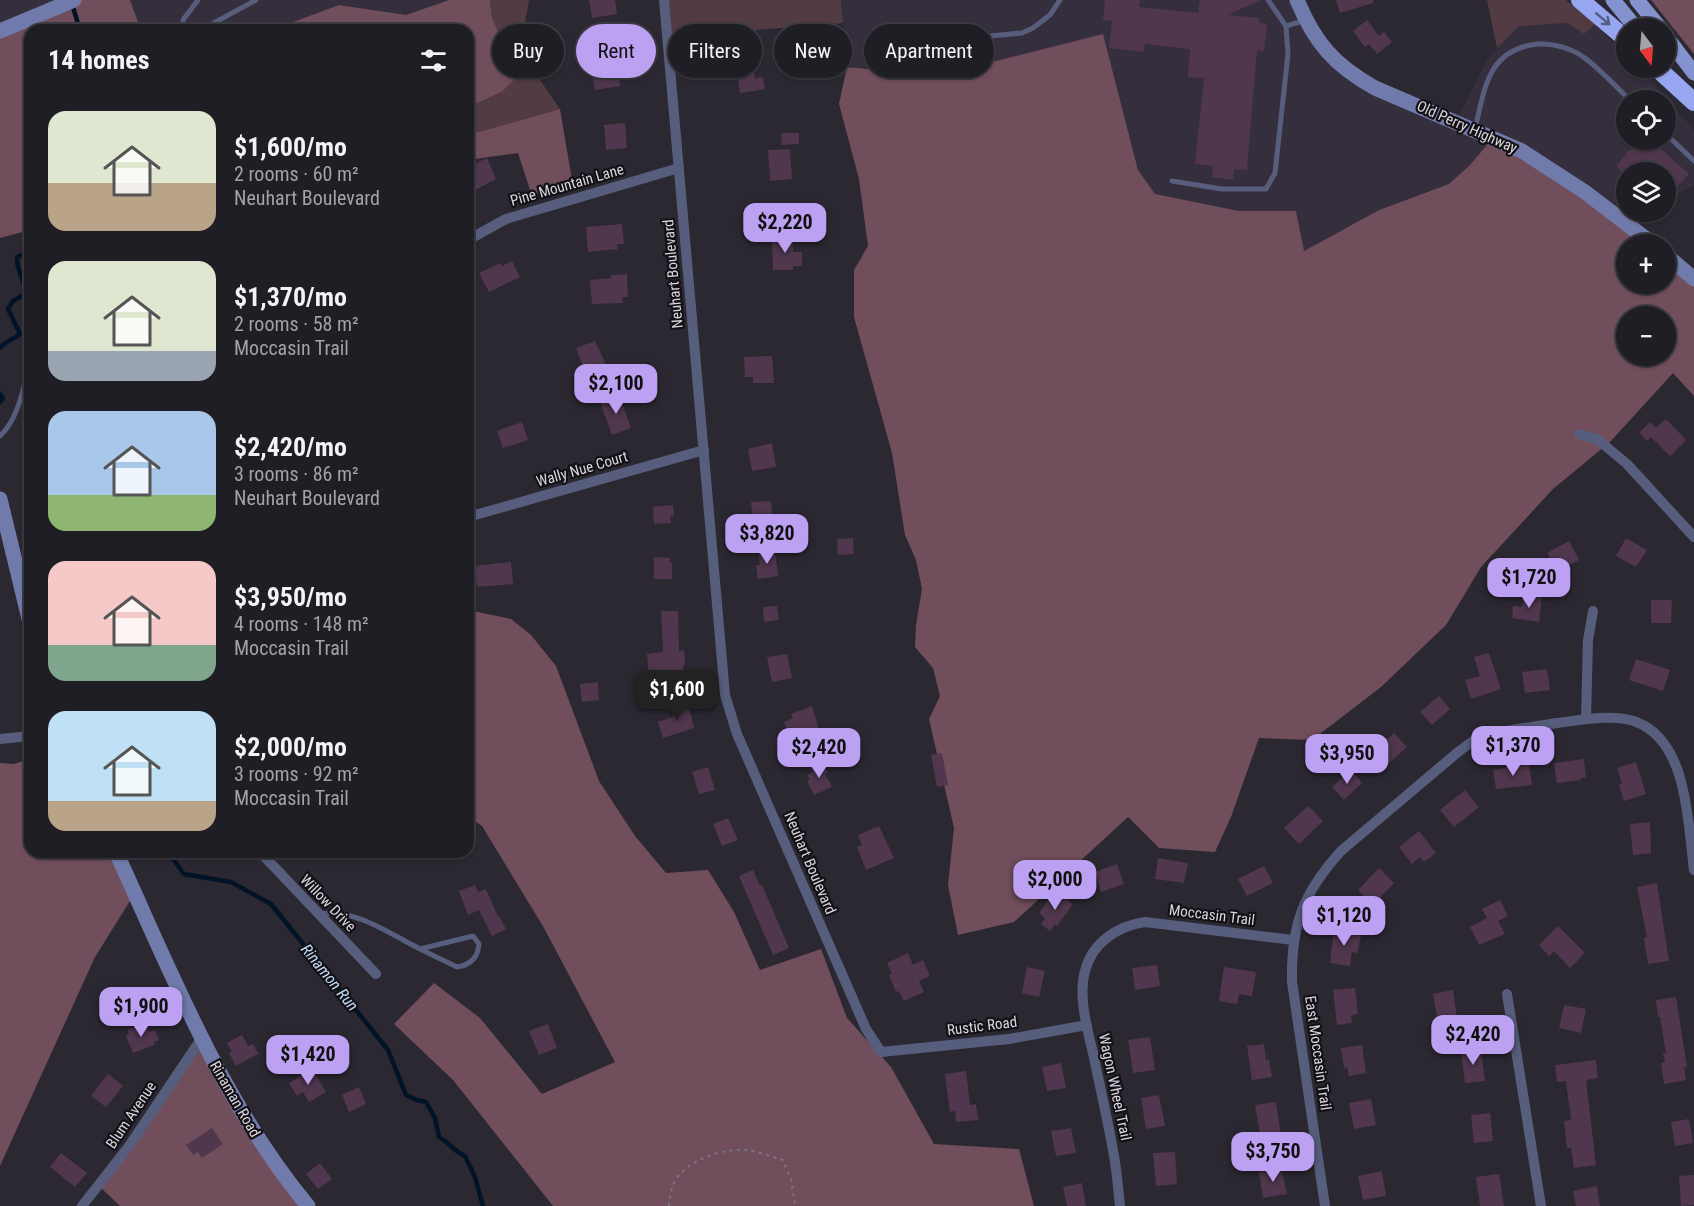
<!DOCTYPE html>
<html lang="en">
<head>
<meta charset="utf-8">
<style>
	:root { --surface:#201e25; --page:#2d2b32; --text:#f1f3f6; --muted:#a2a2a7; --line:#3d3c42; --accent:#bca0f2 }
	body { margin:0; font-family:"Roboto Condensed",sans-serif; background:var(--page); color:var(--text); height:100vh; display:flex; flex-direction:column; font-size:22px; white-space:nowrap }
	* { box-sizing:border-box; margin:0 }
	p { font-size:20px; color:var(--muted) }
	.icon { flex:none; width:33px; height:33px; fill:none; stroke:currentColor; stroke-width:2; stroke-linecap:round; stroke-linejoin:round }
	.map { position:relative; flex:1; overflow:hidden }
	.side { position:absolute; left:24px; top:24px; width:450px; height:834px; display:flex; flex-direction:column; background:var(--surface); border-radius:18px; box-shadow:0 2px 4px #0004,0 0 0 2px var(--line) }
	.side>* { flex:none }
	.banner { position:absolute; left:492px; top:24px; width:570px; height:54px; display:flex; gap:12px }
	.needle { width:39px; rotate:164deg }
	.buttons { position:absolute; left:1616px; top:18px; display:grid; gap:12px }
	.buttons a { display:grid; place-items:center; width:60px; height:60px; border-radius:50%; background:var(--surface); box-shadow:0 2px 4px #0004,0 0 0 2px var(--line); font-size:30px }
	.price { position:absolute; translate:-50% -51px; padding:0 14px; border-radius:12px; background:var(--accent); color:#111; font-size:20px; line-height:39px; filter:drop-shadow(0 2px 3px #0008) }
	.price::after { content:''; position:absolute; left:50%; top:36px; width:18px; height:14px; margin-left:-9px; background:inherit; clip-path:polygon(0 0,100% 0,50% 100%) }
	.price.current { background:#222; color:#fff }
	ul { padding:0; list-style:none }
	li { display:flex; align-items:center; gap:18px; height:150px; padding:0 24px }
	li span { display:grid; place-items:center; flex:none; width:168px; height:120px; border-radius:18px; color:#555 }
	li>.icon { margin-inline-start:auto }
	span .icon { width:72px; height:72px; fill:#fffc; stroke-width:1 }
	li b { font-size:26px }
	h2 { display:flex; justify-content:space-between; align-items:center; height:72px; padding:0 24px; font-size:26px }
	.pill { padding:0 21px; border-radius:27px; background:var(--surface); box-shadow:0 2px 4px #0004,0 0 0 2px var(--line); font-size:21px; line-height:54px }
	.pill.current { background:var(--accent); color:#111 }
	.map>svg:first-child { display:block }
	.built { fill:#342e3d; fill-rule:evenodd }
	.green { fill:#533b43 }
	.forest { fill:#714e5b; fill-rule:evenodd }
	.lines { fill:none; stroke-linecap:round; stroke-linejoin:round }
	.stream { stroke:#001327; stroke-width:4.5 }
	.building { fill:#50374e }
	.path { stroke:#79767e; stroke-width:2; stroke-dasharray:3 4.5; stroke-linecap:butt }
	.lane { stroke:#575e7d; stroke-width:5 }
	.street { stroke:#575e7d; stroke-width:10 }
	.secondary { stroke:#717bab; stroke-width:15 }
	.primary { stroke:#8492d0; stroke-width:15 }
	.highway { stroke:#96a6f0; stroke-width:18 }
	.oneway { stroke:#545c83 }
	.labels { text-anchor:middle; stroke-width:4.5; stroke-linejoin:round; paint-order:stroke }
	.street-label { font-size:15px; fill:#dad8df; stroke:#131116 }
	.water-label { font-size:16px; font-style:italic; fill:#bfdbf6; stroke:#131116 }
</style>
</head>
<body>
<div class="map">
<svg width="1694" height="1206" viewBox="0 0 1694 1206">
	<rect width="100%" height="100%" fill="#2b2831"/>
	<g class="built">
		<polygon points="0,0 74,0 0,31"/>
		<polygon points="130,0 449,0 406,15 339,5 293,22 297,30 141,30"/>
		<path d="M 841,0 L 1297,0 L 1332,58 L 1456,122 L 1489,56 L 1519,26 L 1568,23 L 1595,24 L 1626,54 L 1626,68 L 1640,68 L 1694,130 L 1694,185 L 1665,201 L 1665,172 L 1626,172 L 1626,212 L 1651,212 L 1630,226 L 1470,165 L 1449,184 L 1379,210 L 1303,251 L 1296,211 L 1239,211 L 1155,195 L 1138,170 L 1103,35 L 936,76 L 847,67 ZM 1626,100 L 1665,100 L 1665,140 L 1626,140 Z"/>
	</g>
	<g class="green">
		<polygon points="490,0 529,0 522,39 538,77 560,109 468,135 468,107 502,92 518,76 492,18"/>
		<polygon points="664,0 841,0 843,23 667,37"/>
		<polygon points="1487,0 1566,0 1595,24 1584,34 1568,23 1519,26 1497,48"/>
	</g>
	<g class="forest">
		<polygon points="74,0 130,0 141,30 30,30 30,230 0,238 0,31"/>
		<polygon points="449,0 490,0 492,18 518,76 502,92 468,107 468,30 297,30 293,22 339,5 406,15"/>
		<polygon points="1651,0 1694,0 1694,54"/>
		<path d="M 1103,34 L 1138,170 L 1155,194 L 1239,211 L 1296,211 L 1304,251 L 1379,210 L 1449,184 L 1470,165 L 1493,138 L 1653,244 L 1626,244 L 1626,284 L 1665,284 L 1665,254 L 1694,279 L 1694,396 L 1673,373 L 1610,442 L 1553,489 L 1481,567 L 1446,625 L 1381,687 L 1312,740 L 1259,738 L 1231,817 L 1215,852 L 1159,848 L 1128,817 L 1014,922 L 958,935 L 948,885 L 954,828 L 929,719 L 940,696 L 933,668 L 915,647 L 916,625 L 922,589 L 916,560 L 905,535 L 892,453 L 854,317 L 854,270 L 868,246 L 859,179 L 839,104 L 847,67 L 936,76 ZM 1626,316 L 1665,316 L 1665,356 L 1626,356 Z"/>
		<polygon points="560,109 572,180 532,196 518,153 468,160 468,135"/>
		<polygon points="468,603 473,611 511,619 531,635 556,666 599,781 635,836 666,873 708,870 734,912 760,970 821,949 847,1018 891,1067 934,1144 1019,1149 1034,1206 553,1206 453,1080 394,1024 434,983 480,1018 542,1094 615,1062 544,928 482,826 468,816"/>
		<polygon points="30,759 30,852 116,852 135,893 95,957 0,1166 0,763 14,764"/>
		<polygon points="201,1039 308,1206 120,1206 99,1186"/>
	</g>
	<g class="lines">
		<g class="stream">
			<polyline points="72,4 80,30"/>
			<path d="M 0,348 C 4,342 14,339 20,334 L 8,309 L 13,301 L 25,294 C 25,278 16,271 17,257 L 30,252"/>
			<polyline points="0,394 3,398 0,402"/>
			<path d="M 168,852 L 184,874 L 231,882 L 271,904 L 388,1050 L 406,1095 L 417,1100 L 426,1102 L 435,1118 L 439,1137 C 450,1143 453,1151 465,1156 L 475,1177 L 483,1206"/>
		</g>
	</g>
	<g class="building">
		<polygon points="589,0 615,0 617,14 592,18"/>
		<polygon points="1105,0 1140,0 1139,7 1198,13 1200,0 1261,0 1227,15 1260,18 1259,23 1267,24 1264,51 1257,50 1247,170 1234,169 1233,180 1212,177 1213,166 1195,164 1204,78 1188,77 1190,49 1145,44 1144,52 1109,48 1112,21 1103,20"/>
		<polygon points="1336,0 1373,0 1373,3 1340,13"/>
		<polygon points="1367,20 1379,36 1384,32 1392,42 1377,54 1369,44 1365,47 1353,31"/>
		<polygon points="620,62 622,78 619,78 620,86 595,90 592,75 604,73 603,65"/>
		<polygon points="753,62 755,79 763,77 765,89 740,93 736,65"/>
		<polygon points="625,123 627,148 606,150 604,125"/>
		<polygon points="781,133 799,133 799,144 782,145"/>
		<polygon points="1638,140 1651,140 1689,174 1665,200 1665,172 1623,172 1616,166"/>
		<polygon points="790,149 792,179 770,181 768,150"/>
		<polygon points="487,158 496,179 468,194 468,167"/>
		<polygon points="622,224 624,244 617,244 618,249 588,252 586,227"/>
		<polygon points="772,237 793,237 793,252 802,252 802,266 793,266 793,270 773,270"/>
		<polygon points="512,261 520,277 489,292 479,273 500,263 502,266"/>
		<polygon points="627,274 628,297 622,297 623,303 592,304 590,280 611,278 611,275"/>
		<polygon points="595,341 608,369 592,375 588,367 584,369 576,348"/>
		<polygon points="772,356 774,383 753,383 753,377 745,377 744,357"/>
		<polygon points="619,395 631,428 612,435 600,402"/>
		<polygon points="1666,419 1686,440 1670,456 1651,437 1647,441 1639,433 1650,422 1656,428"/>
		<polygon points="522,422 528,440 503,448 497,431"/>
		<polygon points="772,443 776,467 752,471 748,449"/>
		<polygon points="771,501 773,522 753,523 751,502"/>
		<polygon points="673,505 674,516 670,517 671,523 654,524 653,507"/>
		<polygon points="853,538 854,554 838,555 837,539"/>
		<polygon points="1626,538 1647,550 1636,567 1616,556"/>
		<polygon points="1569,541 1579,560 1557,571 1547,553"/>
		<polygon points="775,550 778,576 758,579 756,565 760,565 758,552"/>
		<polygon points="654,557 670,558 670,563 672,563 672,579 654,579"/>
		<polygon points="511,562 513,584 477,587 475,566"/>
		<polygon points="1524,594 1542,596 1539,622 1512,618 1513,606 1522,607"/>
		<polygon points="1651,600 1672,600 1671,623 1651,623"/>
		<polygon points="777,606 779,620 764,622 763,607"/>
		<polygon points="661,611 678,611 679,651 684,650 685,665 683,665 684,671 678,672 678,673 649,676 647,654 663,652"/>
		<polygon points="1489,653 1501,689 1471,699 1465,680 1480,676 1474,657"/>
		<polygon points="787,654 792,678 772,682 767,657"/>
		<polygon points="1636,659 1670,670 1663,691 1629,680"/>
		<polygon points="1547,669 1550,690 1525,693 1522,672"/>
		<polygon points="598,682 599,700 582,702 580,684"/>
		<polygon points="1439,696 1450,709 1432,725 1420,712"/>
		<polygon points="688,703 694,728 663,738 658,722 673,717 671,708"/>
		<polygon points="812,706 821,736 808,740 806,735 793,741 784,722 793,718 791,714"/>
		<polygon points="1394,733 1407,747 1387,765 1374,751"/>
		<polygon points="942,753 948,785 937,787 931,755"/>
		<polygon points="1584,759 1586,777 1581,778 1581,780 1557,783 1554,763"/>
		<polygon points="822,761 828,773 825,774 832,787 814,795 807,781 810,779 807,775 813,772 810,766"/>
		<polygon points="1636,762 1646,794 1624,801 1619,785 1622,784 1617,768"/>
		<polygon points="1529,764 1532,785 1496,789 1493,770"/>
		<polygon points="708,767 715,790 699,794 692,772"/>
		<polygon points="1351,770 1362,783 1344,800 1332,787"/>
		<polygon points="1465,790 1479,807 1454,827 1440,810"/>
		<polygon points="1308,806 1323,821 1299,844 1284,828"/>
		<polygon points="728,818 738,840 722,846 713,824"/>
		<polygon points="1650,822 1651,853 1633,855 1630,824"/>
		<polygon points="879,826 894,858 866,870 857,847 862,845 858,835"/>
		<polygon points="1419,831 1436,853 1424,862 1420,857 1412,864 1399,847"/>
		<polygon points="1158,858 1188,863 1184,883 1155,879"/>
		<polygon points="1117,864 1124,884 1101,892 1095,872"/>
		<polygon points="1264,866 1273,883 1247,896 1238,879"/>
		<polygon points="1379,868 1394,883 1373,905 1358,890"/>
		<polygon points="753,870 760,886 762,885 789,948 773,955 739,876"/>
		<polygon points="1657,883 1669,961 1648,964 1644,938 1647,937 1637,887"/>
		<polygon points="475,885 478,892 486,889 498,917 499,916 506,929 492,936 479,910 468,915 459,891"/>
		<polygon points="1055,891 1073,904 1057,926 1055,924 1050,931 1041,924 1045,918 1039,913"/>
		<polygon points="1500,900 1508,916 1498,921 1505,934 1479,945 1470,927 1487,918 1482,909"/>
		<polygon points="1558,926 1585,953 1570,968 1554,951 1549,956 1539,945"/>
		<polygon points="1334,929 1354,931 1354,935 1361,936 1357,953 1352,952 1350,966 1330,963"/>
		<polygon points="908,953 913,965 923,960 930,976 919,981 924,992 904,1001 899,991 896,992 889,975 892,974 887,963"/>
		<polygon points="1157,965 1160,986 1135,990 1132,968"/>
		<polygon points="1027,967 1045,971 1039,997 1022,993"/>
		<polygon points="1224,967 1256,972 1252,996 1239,994 1237,1004 1219,1001"/>
		<polygon points="1355,988 1358,1014 1351,1015 1352,1023 1337,1025 1333,990"/>
		<polygon points="1453,990 1457,1018 1438,1022 1433,994"/>
		<polygon points="1676,997 1687,1067 1684,1067 1686,1080 1664,1084 1661,1063 1665,1062 1663,1053 1666,1053 1660,1017 1658,1017 1656,1000"/>
		<polygon points="1564,1005 1586,1009 1581,1033 1559,1028"/>
		<polygon points="143,1024 149,1032 155,1030 159,1040 154,1042 154,1045 133,1053 126,1036 129,1034 127,1030"/>
		<polygon points="548,1024 557,1048 539,1055 529,1031"/>
		<polygon points="242,1035 248,1046 253,1044 258,1054 236,1066 229,1053 232,1052 227,1043"/>
		<polygon points="1150,1037 1155,1070 1133,1073 1128,1040"/>
		<polygon points="1264,1044 1266,1060 1269,1059 1272,1077 1252,1080 1247,1046"/>
		<polygon points="1362,1045 1366,1073 1349,1076 1347,1067 1344,1068 1341,1048"/>
		<polygon points="1481,1049 1485,1081 1465,1083 1461,1051"/>
		<polygon points="1596,1060 1598,1078 1586,1080 1596,1165 1574,1168 1571,1148 1567,1148 1564,1121 1571,1120 1566,1081 1557,1082 1555,1065"/>
		<polygon points="1061,1063 1066,1088 1047,1091 1042,1067"/>
		<polygon points="312,1069 326,1092 309,1102 303,1092 297,1096 289,1083"/>
		<polygon points="966,1071 970,1105 976,1104 978,1120 956,1122 955,1111 950,1112 945,1074"/>
		<polygon points="108,1074 123,1086 106,1107 91,1096"/>
		<polygon points="359,1087 366,1104 349,1112 342,1095"/>
		<polygon points="1159,1095 1165,1126 1146,1129 1141,1098"/>
		<polygon points="1371,1099 1376,1125 1354,1129 1349,1103"/>
		<polygon points="1276,1102 1281,1135 1261,1139 1255,1105"/>
		<polygon points="1490,1113 1493,1141 1474,1143 1471,1115"/>
		<polygon points="1689,1119 1693,1143 1675,1146 1671,1122"/>
		<polygon points="212,1128 223,1144 202,1158 198,1152 193,1155 186,1145"/>
		<polygon points="1071,1128 1076,1153 1056,1156 1051,1131"/>
		<polygon points="1175,1152 1177,1184 1156,1186 1153,1153"/>
		<polygon points="61,1153 87,1173 75,1187 50,1167"/>
		<polygon points="320,1163 332,1179 318,1189 306,1174"/>
		<polygon points="1281,1168 1287,1194 1263,1198 1259,1172"/>
		<polygon points="1382,1171 1386,1196 1363,1200 1358,1176"/>
		<polygon points="1499,1174 1504,1206 1480,1206 1476,1177"/>
		<polygon points="1694,1175 1694,1205 1681,1206 1679,1176"/>
		<polygon points="1082,1183 1086,1206 1067,1206 1063,1187"/>
		<polygon points="1597,1186 1600,1206 1576,1206 1573,1191"/>
	</g>
	<g class="lines">
		<path class="path" d="M 669,1206 C 670,1196 671,1188 676,1179 C 690,1159 723,1148 747,1150 C 758,1151 771,1157 783,1160 L 791,1179 L 795,1206"/>
		<g class="lane">
			<polyline points="1268,0 1286,26 1303,21"/>
			<polyline points="184,30 183,20 198,0"/>
			<polyline points="201,30 256,0"/>
			<polyline points="870,37 990,36 1022,33 1033,28 1050,15 1060,0"/>
			<path d="M 1475,129 C 1485,87 1488,49 1538,44 C 1554,43 1574,49 1586,59 C 1602,71 1616,87 1630,100"/>
			<polyline points="1665,133 1694,161"/>
			<polyline points="1172,181 1222,189 1266,189 1275,173 1288,54 1286,26"/>
			<path d="M 0,436 C 19,418 24,386 30,361"/>
			<path d="M 320,914 C 355,908 390,934 420,949 L 473,936 L 479,944 C 478,958 470,965 457,967 L 420,949"/>
		</g>
		<g class="street">
			<polyline points="664,0 725,695 737,734 866,1029 881,1052 1009,1039 1087,1025"/>
			<polyline points="468,240 506,219 679,168"/>
			<polyline points="1579,434 1597,439 1627,464 1694,537"/>
			<polyline points="468,517 704,450"/>
			<polyline points="1586,719 1588,640 1593,611"/>
			<polyline points="0,739 30,736"/>
			<polyline points="260,852 376,974"/>
			<polyline points="1507,994 1541,1206"/>
			<polyline points="82,1206 129,1146 201,1039"/>
			<path d="M 1120,1206 C 1118,1189 1117,1172 1114,1156 C 1108,1121 1100,1087 1093,1053 C 1087,1028 1078,996 1085,971 C 1092,943 1117,926 1145,922 L 1293,940"/>
			<path d="M 1325,1206 L 1292,982 C 1291,926 1302,894 1341,851 L 1458,752 C 1464,748 1470,742 1477,739 C 1502,729 1531,728 1557,723 C 1581,720 1621,712 1643,725 C 1688,749 1688,825 1694,870"/>
		</g>
		<g class="secondary">
			<path d="M 1297,0 C 1315,43 1334,65 1375,88 L 1522,151 L 1585,192 L 1653,244"/>
			<polyline points="0,31 74,0"/>
			<polyline points="1665,254 1694,279"/>
			<polyline points="0,499 30,623"/>
			<path d="M 116,852 C 172,974 221,1101 308,1206"/>
		</g>
		<g class="primary">
			<polyline points="1613,0 1636,28"/>
			<polyline points="1637,0 1660,28"/>
			<polyline points="1665,35 1694,73"/>
		</g>
		<g class="highway">
			<polyline points="1580,0 1626,39"/>
			<polyline points="1657,68 1694,102"/>
		</g>
	</g>
	<defs><path id="oneway-shaft" d="M-6 0H5M1.5-3L5.5 0L1.5 3" fill="none" stroke-width="1.6" stroke-linecap="round" stroke-linejoin="round" transform="scale(1.5)"/></defs>
	<use class="oneway" href="#oneway-shaft" transform="translate(1603 19) rotate(40)"/>
	<g class="labels">
		<g class="street-label">
			<text transform="translate(1467 127) rotate(24)" y="5">Old Perry Highway</text>
			<text transform="translate(567 185) rotate(-16)" y="5">Pine Mountain Lane</text>
			<text transform="translate(673 274) rotate(-95)" y="5">Neuhart Boulevard</text>
			<text transform="translate(582 469) rotate(-16)" y="5">Wally Nue Court</text>
			<text transform="translate(810 863) rotate(67)" y="5">Neuhart Boulevard</text>
			<text transform="translate(328 903) rotate(46)" y="5">Willow Drive</text>
			<text transform="translate(1212 915) rotate(7)" y="5">Moccasin Trail</text>
			<text transform="translate(982 1026) rotate(-7)" y="5">Rustic Road</text>
			<text transform="translate(1318 1053) rotate(82)" y="5">East Moccasin Trail</text>
			<text transform="translate(1115 1087) rotate(78)" y="5">Wagon Wheel Trail</text>
			<text transform="translate(235 1099) rotate(60)" y="5">Rinaman Road</text>
			<text transform="translate(131 1115) rotate(-56)" y="5">Blum Avenue</text>
		</g>
		<g class="water-label">
			<text transform="translate(330 977) rotate(51)" y="6">Rinamon Run</text>
		</g>
	</g>
</svg>
<div class="buttons">
<a><svg class="needle" viewBox="-14 -14 28 28"><path d="M0-13l5 13h-10z" fill="#e53935"/><path d="M0 13l5-13h-10z" fill="#a2a2a7"/></svg></a>
<a><svg class="icon" aria-label="locate" viewBox="0 0 24 24"><circle cx="12" cy="12" r="6"/><path d="M12 2v4M12 18v4M2 12h4M18 12h4"/></svg></a>
<a><svg class="icon" aria-label="layers" viewBox="0 0 24 24"><path d="M12 4l9 5-9 5-9-5zM3 14l9 5 9-5"/></svg></a>
<a>+</a>
<a>−</a>
</div>
<b class="price" style="left:785px;top:254px">$2,220</b>
<b class="price" style="left:616px;top:415px">$2,100</b>
<b class="price" style="left:767px;top:565px">$3,820</b>
<b class="price" style="left:1529px;top:609px">$1,720</b>
<b class="price current" style="left:677px;top:721px">$1,600</b>
<b class="price" style="left:1513px;top:777px">$1,370</b>
<b class="price" style="left:819px;top:779px">$2,420</b>
<b class="price" style="left:1347px;top:785px">$3,950</b>
<b class="price" style="left:1055px;top:911px">$2,000</b>
<b class="price" style="left:1344px;top:947px">$1,120</b>
<b class="price" style="left:141px;top:1038px">$1,900</b>
<b class="price" style="left:1473px;top:1066px">$2,420</b>
<b class="price" style="left:308px;top:1086px">$1,420</b>
<b class="price" style="left:1273px;top:1183px">$3,750</b>
<div class="banner">
<a class="pill">Buy</a>
<a class="pill current">Rent</a>
<a class="pill">Filters</a>
<a class="pill">New</a>
<a class="pill">Apartment</a>
</div>
<section class="side">
<h2>14 homes<svg class="icon" aria-label="filters" viewBox="0 0 24 24"><path d="M4 7h16M4 17h16"/><circle cx="9" cy="7" r="2"/><circle cx="15" cy="17" r="2"/></svg></h2>
<ul>
<li><span style="background:linear-gradient(#dfe7d0 60%,#b9a48a 0)"><svg class="icon" aria-label="home" viewBox="0 0 24 24"><path d="M3 11l9-7 9 7M6 9v11h12V9"/></svg></span><div><b>$1,600/mo</b><p>2 rooms · 60 m²</p><p>Neuhart Boulevard</p></div></li>
<li><span style="background:linear-gradient(#dfe7d0 75%,#9aa5b1 0)"><svg class="icon" aria-label="home" viewBox="0 0 24 24"><path d="M3 11l9-7 9 7M6 9v11h12V9"/></svg></span><div><b>$1,370/mo</b><p>2 rooms · 58 m²</p><p>Moccasin Trail</p></div></li>
<li><span style="background:linear-gradient(#a9c7e8 70%,#8fb573 0)"><svg class="icon" aria-label="home" viewBox="0 0 24 24"><path d="M3 11l9-7 9 7M6 9v11h12V9"/></svg></span><div><b>$2,420/mo</b><p>3 rooms · 86 m²</p><p>Neuhart Boulevard</p></div></li>
<li><span style="background:linear-gradient(#f6c9c9 70%,#7fa58c 0)"><svg class="icon" aria-label="home" viewBox="0 0 24 24"><path d="M3 11l9-7 9 7M6 9v11h12V9"/></svg></span><div><b>$3,950/mo</b><p>4 rooms · 148 m²</p><p>Moccasin Trail</p></div></li>
<li><span style="background:linear-gradient(#bfe0f5 75%,#b9a48a 0)"><svg class="icon" aria-label="home" viewBox="0 0 24 24"><path d="M3 11l9-7 9 7M6 9v11h12V9"/></svg></span><div><b>$2,000/mo</b><p>3 rooms · 92 m²</p><p>Moccasin Trail</p></div></li>
</ul>
</section>
</div>
</body>
</html>
